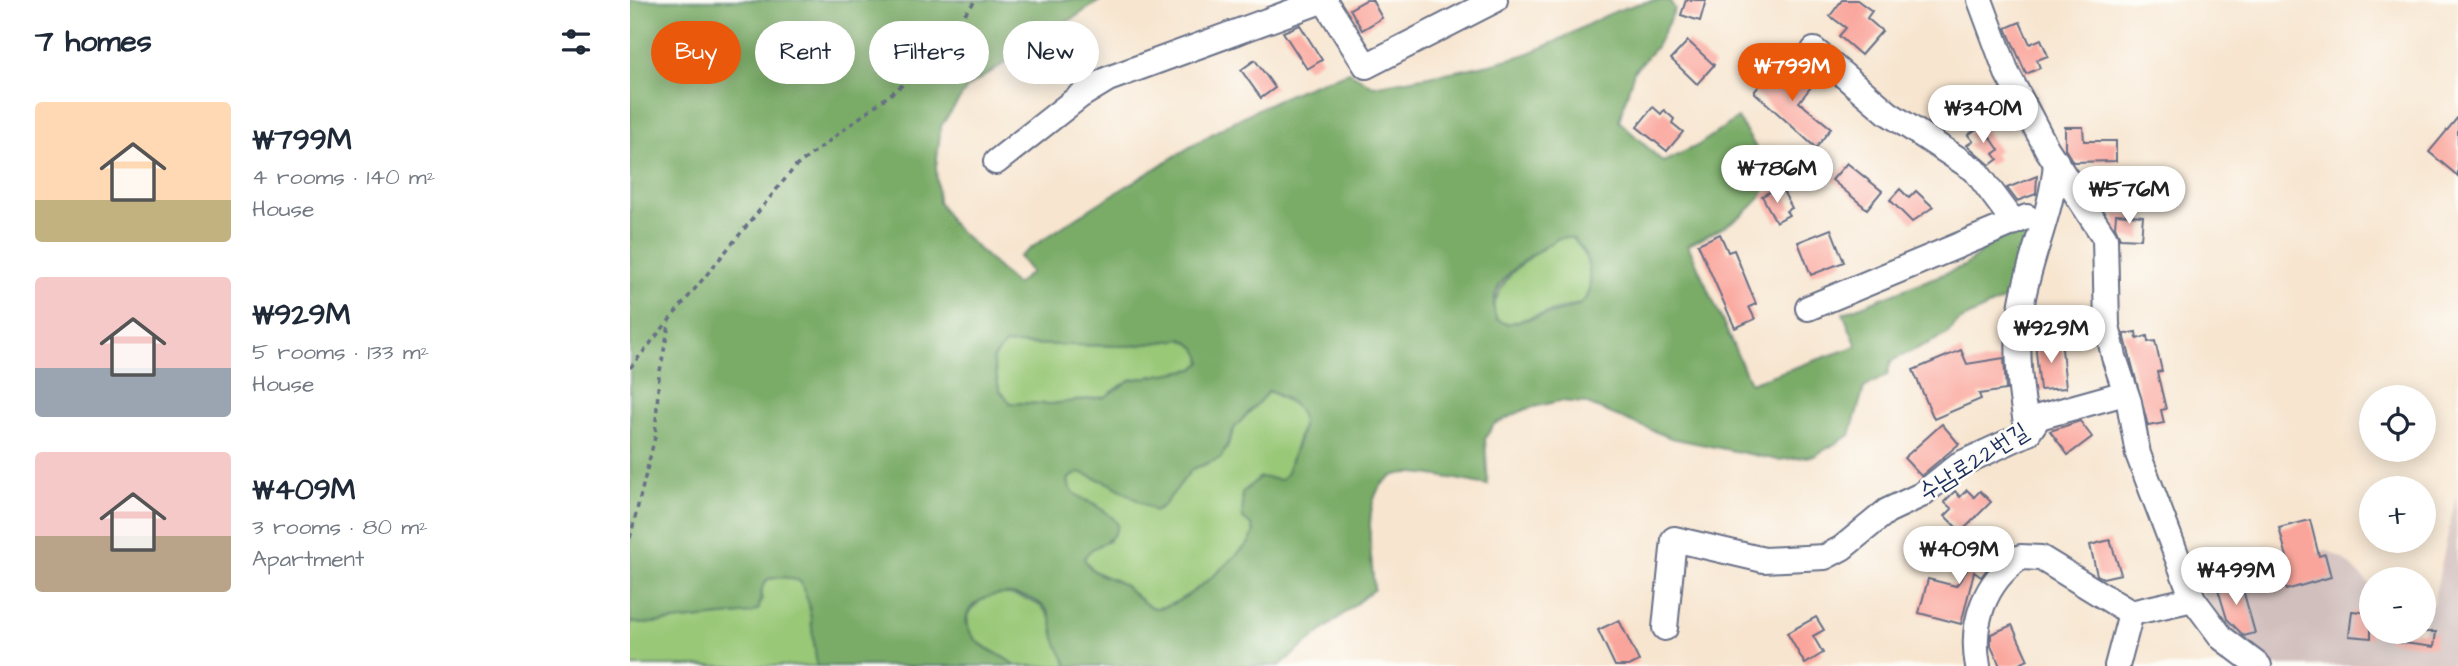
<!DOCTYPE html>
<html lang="en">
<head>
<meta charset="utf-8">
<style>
	:root { --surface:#fff; --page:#f2f2f3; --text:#1f2937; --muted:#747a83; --accent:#ea580c }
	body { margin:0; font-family:"Architects Daughter","Poor Story",sans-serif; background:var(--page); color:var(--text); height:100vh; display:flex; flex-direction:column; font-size:26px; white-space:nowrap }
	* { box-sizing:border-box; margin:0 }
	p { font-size:23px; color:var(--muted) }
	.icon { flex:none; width:38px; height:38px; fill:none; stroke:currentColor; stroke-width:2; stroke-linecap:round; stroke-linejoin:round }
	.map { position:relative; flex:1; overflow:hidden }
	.sheet { display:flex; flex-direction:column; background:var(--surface); width:630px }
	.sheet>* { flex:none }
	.banner { position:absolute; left:21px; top:21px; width:665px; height:63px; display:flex; gap:14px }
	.controls { position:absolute; left:1729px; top:385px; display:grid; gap:14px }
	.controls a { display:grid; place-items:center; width:77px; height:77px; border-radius:50%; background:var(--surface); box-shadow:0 4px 18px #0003; font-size:35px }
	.price { position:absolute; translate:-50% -60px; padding:0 16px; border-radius:24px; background:#fff; color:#222; font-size:23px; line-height:46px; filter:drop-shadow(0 2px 4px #0008) }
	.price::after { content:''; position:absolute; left:50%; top:42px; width:21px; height:16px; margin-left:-10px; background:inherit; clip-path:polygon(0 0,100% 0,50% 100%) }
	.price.active { background:var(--accent); color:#fff }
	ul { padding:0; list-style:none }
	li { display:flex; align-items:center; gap:21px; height:175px; padding:0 35px }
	li span { display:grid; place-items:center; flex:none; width:196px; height:140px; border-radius:7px; color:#555 }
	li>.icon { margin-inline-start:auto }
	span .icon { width:84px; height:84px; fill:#fffc; stroke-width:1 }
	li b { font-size:30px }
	h2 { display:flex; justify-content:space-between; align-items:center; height:84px; padding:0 35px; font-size:30px }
	.pill { padding:0 24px; border-radius:32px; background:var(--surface); box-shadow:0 4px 18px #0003; font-size:24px; line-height:63px }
	.pill.active { background:var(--accent); color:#fff }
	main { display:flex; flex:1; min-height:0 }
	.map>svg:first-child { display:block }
	.industrial { fill:#d1bfbd }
	.green { fill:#99c877; stroke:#5a7c6a; stroke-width:2 }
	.forest { fill:#7aac68; stroke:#4a6e63; stroke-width:2; fill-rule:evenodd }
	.building { fill:#faa59b }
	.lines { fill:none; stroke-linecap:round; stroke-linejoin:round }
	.minor-casing { stroke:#686f86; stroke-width:28 }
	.path { stroke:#686f86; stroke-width:3.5; stroke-dasharray:5 5; stroke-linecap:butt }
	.minor { stroke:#fff; stroke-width:24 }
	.labels { text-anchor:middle; stroke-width:5; stroke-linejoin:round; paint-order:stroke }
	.street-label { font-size:24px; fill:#1b2f5e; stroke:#fdfcf7 }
</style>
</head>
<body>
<main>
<section class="sheet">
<h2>7 homes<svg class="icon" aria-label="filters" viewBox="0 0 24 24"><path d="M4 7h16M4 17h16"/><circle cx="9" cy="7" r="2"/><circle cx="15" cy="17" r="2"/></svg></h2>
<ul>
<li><span style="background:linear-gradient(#ffd9b3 70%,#c2b280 0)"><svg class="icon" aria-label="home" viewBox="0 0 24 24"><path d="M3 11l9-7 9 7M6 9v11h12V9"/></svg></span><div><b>₩799M</b><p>4 rooms · 140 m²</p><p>House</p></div></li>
<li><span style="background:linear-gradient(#f6c9c9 65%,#9aa5b1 0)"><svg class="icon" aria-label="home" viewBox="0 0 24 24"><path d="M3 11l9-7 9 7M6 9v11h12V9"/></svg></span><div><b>₩929M</b><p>5 rooms · 133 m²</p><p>House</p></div></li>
<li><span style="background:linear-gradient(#f6c9c9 60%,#b9a48a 0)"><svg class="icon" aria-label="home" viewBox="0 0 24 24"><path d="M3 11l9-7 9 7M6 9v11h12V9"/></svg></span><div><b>₩409M</b><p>3 rooms · 80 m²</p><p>Apartment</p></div></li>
</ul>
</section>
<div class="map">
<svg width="1828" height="666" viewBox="0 0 1828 666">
	<rect width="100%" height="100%" fill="#fdfcf7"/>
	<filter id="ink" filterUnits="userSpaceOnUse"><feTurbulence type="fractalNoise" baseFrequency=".0143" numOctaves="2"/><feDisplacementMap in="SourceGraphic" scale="14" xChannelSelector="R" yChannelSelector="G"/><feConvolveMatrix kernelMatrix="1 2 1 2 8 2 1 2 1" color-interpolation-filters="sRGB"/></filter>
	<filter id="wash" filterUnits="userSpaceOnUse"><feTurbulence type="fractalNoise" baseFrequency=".00686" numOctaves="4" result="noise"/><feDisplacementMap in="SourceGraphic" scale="28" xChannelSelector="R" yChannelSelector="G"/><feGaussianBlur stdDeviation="1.57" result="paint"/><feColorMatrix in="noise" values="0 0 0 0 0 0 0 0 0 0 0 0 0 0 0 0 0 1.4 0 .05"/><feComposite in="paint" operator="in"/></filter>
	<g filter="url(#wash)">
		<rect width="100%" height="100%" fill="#f7e5cf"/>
		<polygon class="industrial" points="1826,495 1828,657 1820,666 1642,666 1606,645 1570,590 1578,581 1696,550 1713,559 1741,585 1741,632 1794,632 1794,605 1803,604"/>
		<g class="green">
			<path d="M 929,238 L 942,238 C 960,254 967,283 952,303 L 877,324 L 867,320 L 863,311 C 870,274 899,257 929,238 Z"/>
			<path d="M 553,339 C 563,344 571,350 572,362 L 564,369 L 500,380 L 475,397 L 422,404 L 380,403 L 369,389 L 363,359 L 375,344 L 501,346 Z"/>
			<path d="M 639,391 L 670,409 L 674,420 L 657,473 L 651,480 L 645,480 L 622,526 L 624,533 L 619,543 C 601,561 553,607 527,608 C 516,609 502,590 492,584 C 476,575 462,576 454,558 L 459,550 L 479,541 L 467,504 C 453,500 435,495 439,478 L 450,472 L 534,505 L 562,469 L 577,464 L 596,450 L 605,427 Z"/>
			<polygon points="154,577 170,581 179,604 187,666 0,666 0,622 13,624 121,613 132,601 132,588 138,579"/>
			<path d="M 371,592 C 433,606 414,616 438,666 L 385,666 C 373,654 353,649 344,638 C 326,614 350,597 371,592 Z"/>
		</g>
		<path class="forest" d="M 0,0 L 471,0 L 338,87 L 311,126 L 306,167 L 308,201 L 322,224 L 386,285 L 401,272 L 389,257 C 428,228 469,203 510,178 C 578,135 642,95 720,72 L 743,86 C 792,77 842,70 890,56 C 943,40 981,0 1039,0 L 1045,9 L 1026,47 L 1004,71 L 989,121 L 1033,162 L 1067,146 L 1108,118 C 1116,133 1129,150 1135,166 C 1149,204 1084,233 1058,245 L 1120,383 L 1227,346 L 1213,313 L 1334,266 C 1354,253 1369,226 1396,232 L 1400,240 L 1384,291 L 1375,299 L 1329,321 L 1316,335 L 1261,361 L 1257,375 L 1234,388 L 1220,435 L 1184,456 L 1148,460 L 1041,438 L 955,403 L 929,401 L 896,409 L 864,424 L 855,439 L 858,485 C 833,481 807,474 782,473 C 724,470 742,554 744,589 L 649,666 L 438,666 C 434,658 429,650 426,641 C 421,629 425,617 414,607 C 384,579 312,600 345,639 C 355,651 373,654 385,666 L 187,666 L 179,604 L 170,581 L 154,577 L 138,579 L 132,588 L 129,609 L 121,613 L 13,624 L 0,622 ZM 929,238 L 942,238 C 953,248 957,256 959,271 C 961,282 962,296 952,303 C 941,311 893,320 877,324 L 867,320 C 850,283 902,254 929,238 ZM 552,339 C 563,344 571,350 572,362 L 564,369 L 500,380 L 475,397 L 422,404 L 380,403 L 369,389 L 363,359 L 375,344 L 501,346 ZM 639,391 C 691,411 669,432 657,473 L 651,480 L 630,477 L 612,493 L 613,519 L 622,526 L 624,533 L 619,543 C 601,561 553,607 527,608 C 516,609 502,590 492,584 C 476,575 462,576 454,558 C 463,542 483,546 488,525 C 475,502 433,499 439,478 L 450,472 L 481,484 L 525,511 L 534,505 L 562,469 L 591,458 L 605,427 Z"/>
		<g id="blocks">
			<g class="building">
				<polygon points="736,0 742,0 752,18 732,30 720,9"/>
				<polygon points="1056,0 1076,0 1070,21 1051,15"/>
				<polygon points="1212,0 1227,0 1242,11 1237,18 1252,31 1231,55 1209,36 1216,28 1200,16"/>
				<polygon points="1390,22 1400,44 1411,39 1418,56 1407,60 1410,68 1396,74 1376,28"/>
				<polygon points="670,25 692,60 677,69 653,32"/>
				<polygon points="1058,41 1084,65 1067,84 1041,59"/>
				<polygon points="625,60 645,88 631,98 611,70"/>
				<polygon points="1150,61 1181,87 1169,102 1201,128 1186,148 1124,92"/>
				<polygon points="1023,107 1031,114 1034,110 1044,119 1042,123 1053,132 1037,151 1007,127"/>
				<polygon points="1828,117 1828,176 1799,152"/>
				<polygon points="1352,125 1369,150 1364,154 1368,159 1360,165 1337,145 1343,141 1338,135"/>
				<polygon points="1435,127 1453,127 1454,141 1486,141 1486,161 1443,162 1435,149"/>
				<polygon points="1217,163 1252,191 1237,209 1202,180"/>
				<polygon points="1407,176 1406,194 1387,201 1377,188"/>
				<polygon points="1145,189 1148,194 1153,191 1162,208 1156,211 1159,215 1146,222 1132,196"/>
				<polygon points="1270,189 1279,198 1286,191 1303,207 1282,222 1260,200"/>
				<polygon points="1486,214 1513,216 1511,239 1490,238 1485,227"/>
				<polygon points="1201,229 1214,262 1181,275 1168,242"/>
				<polygon points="1090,234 1098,252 1104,250 1126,304 1119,307 1125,319 1105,328 1068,244"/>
				<polygon points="1506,332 1507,339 1517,336 1518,342 1525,341 1532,371 1527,372 1536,409 1531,410 1534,423 1518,426 1494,334"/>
				<polygon points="1431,339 1436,388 1410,390 1405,342"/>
				<polygon points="1331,350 1337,364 1374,358 1376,390 1349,394 1351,399 1304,419 1283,370"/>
				<polygon points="1450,421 1462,437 1438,455 1420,431"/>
				<polygon points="1312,424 1329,444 1291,476 1274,458"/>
				<polygon points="1337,490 1344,497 1350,491 1361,502 1331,532 1315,516 1322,509 1314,502 1325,491 1330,497"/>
				<polygon points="1680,520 1689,556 1695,554 1701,577 1656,590 1649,567 1659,564 1649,528"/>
				<polygon points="1362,534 1377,544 1351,577 1344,572 1331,624 1289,613 1298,579 1326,586"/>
				<polygon points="1480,540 1491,574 1473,578 1467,575 1460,545"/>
				<polygon points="1610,579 1625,633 1614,636 1597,619 1587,586"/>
				<polygon points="1722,611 1741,613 1741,638 1719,636"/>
				<polygon points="1186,617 1194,630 1183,636 1193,653 1175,664 1157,633"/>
				<polygon points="989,620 1009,661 999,666 985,666 968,630"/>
				<polygon points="1382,625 1398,660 1385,666 1370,666 1361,646 1361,634"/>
				<polygon points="1758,632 1806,632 1804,647 1758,641"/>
			</g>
		</g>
	</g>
	<g filter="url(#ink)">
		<use href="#blocks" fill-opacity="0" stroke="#686f86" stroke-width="2"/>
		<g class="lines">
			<defs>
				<g id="minor">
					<polyline points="694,0 736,66 865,0"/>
					<polyline points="1350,0 1377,73 1417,149 1475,238 1477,325 1484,357 1499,402 1508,454 1563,599 1592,638 1629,666"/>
					<polyline points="1184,50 1258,113 1345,170 1383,221"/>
					<polyline points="366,162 450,96 478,79 694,0"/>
					<polyline points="1178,308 1397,217"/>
					<path d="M 1398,433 C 1390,392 1385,351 1391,309 C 1398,258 1423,213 1426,161"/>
					<polyline points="1035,628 1044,539 1134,560 1195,557 1212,548 1257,511 1291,495 1328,465 1398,433 1409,417 1495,393"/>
					<path d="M 1348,666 C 1340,624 1354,582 1391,557 L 1411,558 L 1501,613"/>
					<polyline points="1487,666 1501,613 1563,599"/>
				</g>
			</defs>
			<use href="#minor" class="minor-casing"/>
			<g class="path">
				<polyline points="0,368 165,167 283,77 346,0"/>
				<polyline points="0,538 25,437 29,376 39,325"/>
			</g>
			<use href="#minor" class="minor"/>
		</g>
	</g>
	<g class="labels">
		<g class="street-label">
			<text transform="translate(1343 461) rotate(-32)" y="8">수남로22번길</text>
		</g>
	</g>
</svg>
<div class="controls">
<a><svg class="icon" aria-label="locate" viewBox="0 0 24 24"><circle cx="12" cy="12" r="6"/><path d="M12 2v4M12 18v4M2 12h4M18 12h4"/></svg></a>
<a>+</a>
<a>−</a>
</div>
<b class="price active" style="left:1162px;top:103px">₩799M</b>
<b class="price" style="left:1353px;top:145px">₩340M</b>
<b class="price" style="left:1147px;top:205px">₩786M</b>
<b class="price" style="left:1499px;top:226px">₩576M</b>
<b class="price" style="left:1421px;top:365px">₩929M</b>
<b class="price" style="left:1329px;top:586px">₩409M</b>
<b class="price" style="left:1606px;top:607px">₩499M</b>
<div class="banner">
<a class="pill active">Buy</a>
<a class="pill">Rent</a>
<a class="pill">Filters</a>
<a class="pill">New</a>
</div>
</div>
</main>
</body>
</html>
